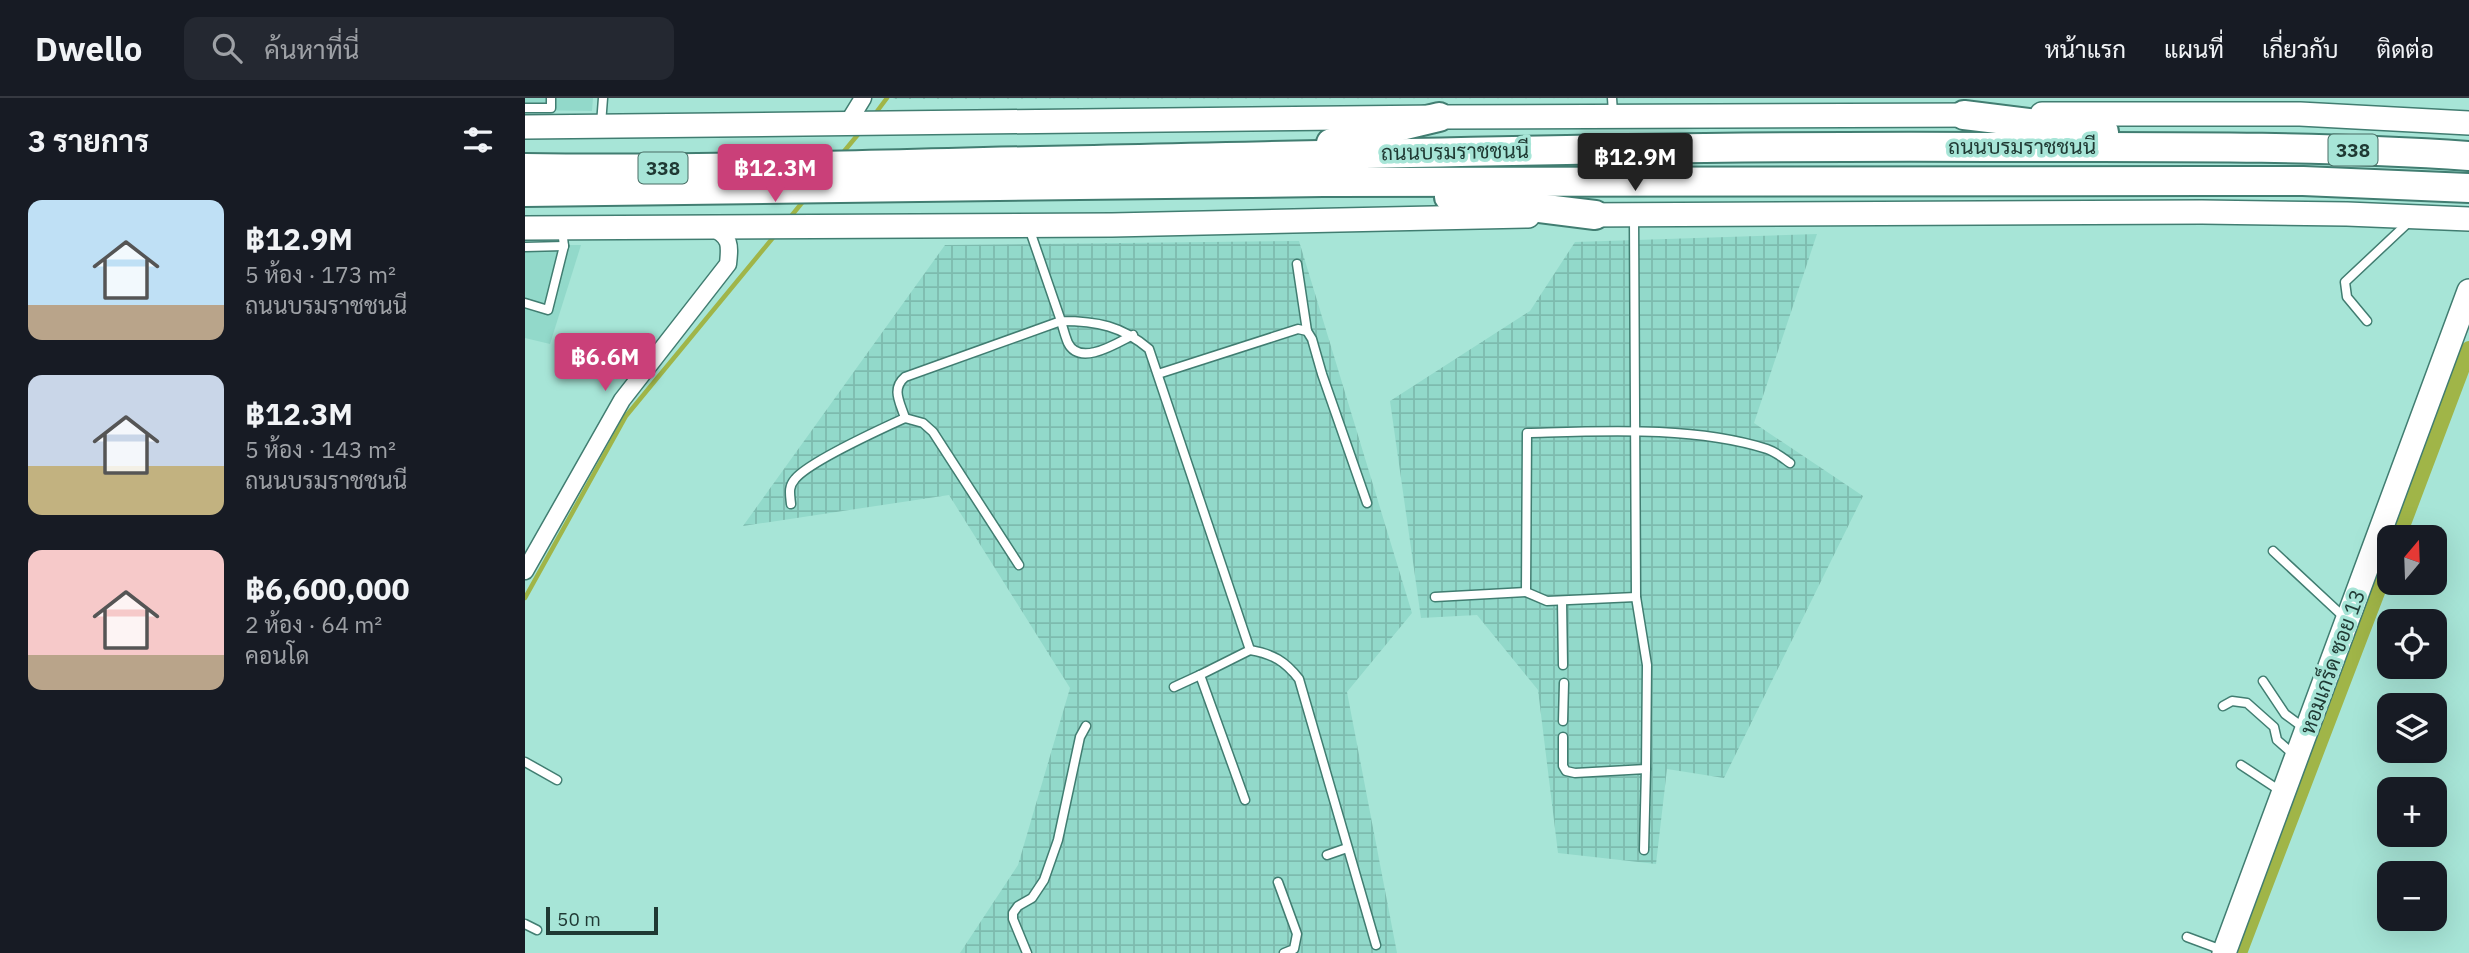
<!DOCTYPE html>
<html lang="th">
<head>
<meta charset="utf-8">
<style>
	:root { --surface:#171b24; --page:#242831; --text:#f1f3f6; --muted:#9ea1a6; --line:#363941; --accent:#ca4079 }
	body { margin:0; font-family:"IBM Plex Sans",Sarabun,sans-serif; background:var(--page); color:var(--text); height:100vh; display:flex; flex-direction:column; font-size:26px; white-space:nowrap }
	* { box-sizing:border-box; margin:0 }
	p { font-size:23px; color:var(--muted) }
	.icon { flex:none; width:38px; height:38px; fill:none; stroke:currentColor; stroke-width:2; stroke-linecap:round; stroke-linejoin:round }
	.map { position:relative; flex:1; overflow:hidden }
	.drawer { display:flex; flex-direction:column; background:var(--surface); width:525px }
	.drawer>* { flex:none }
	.needle { width:46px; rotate:19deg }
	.buttons { position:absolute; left:1852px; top:427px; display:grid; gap:14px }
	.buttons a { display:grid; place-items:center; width:70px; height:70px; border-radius:14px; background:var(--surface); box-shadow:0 7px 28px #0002; font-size:35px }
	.scale { position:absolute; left:21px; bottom:18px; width:112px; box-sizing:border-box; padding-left:7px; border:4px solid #1f3933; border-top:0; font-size:19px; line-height:24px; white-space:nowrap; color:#1f3933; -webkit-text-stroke:5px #a7e5d7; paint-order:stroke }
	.price { position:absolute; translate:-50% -60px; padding:0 16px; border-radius:7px; background:var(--accent); color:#fff; font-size:23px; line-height:46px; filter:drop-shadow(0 2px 4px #0008) }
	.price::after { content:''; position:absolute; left:50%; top:42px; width:21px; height:16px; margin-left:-10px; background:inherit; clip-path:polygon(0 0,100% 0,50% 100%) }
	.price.current { background:#222; color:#fff }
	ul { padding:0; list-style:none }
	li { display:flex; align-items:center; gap:21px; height:175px; padding:0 28px }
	li span { display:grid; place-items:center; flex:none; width:196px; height:140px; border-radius:14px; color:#555 }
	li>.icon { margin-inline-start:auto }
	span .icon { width:84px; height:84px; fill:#fffc; stroke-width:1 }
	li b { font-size:30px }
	h2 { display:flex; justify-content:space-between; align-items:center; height:84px; padding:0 28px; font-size:30px }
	header { display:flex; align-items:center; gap:42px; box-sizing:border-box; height:98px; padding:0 35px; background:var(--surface); border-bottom:2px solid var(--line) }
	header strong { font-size:33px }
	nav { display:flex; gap:38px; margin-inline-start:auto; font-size:24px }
	.search { width:490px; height:63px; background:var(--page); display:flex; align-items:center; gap:18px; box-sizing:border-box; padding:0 24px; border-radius:14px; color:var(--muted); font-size:26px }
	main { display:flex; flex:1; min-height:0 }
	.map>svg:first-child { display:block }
	.built { fill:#92d9ca }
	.industrial { fill:url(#industrial-grid) }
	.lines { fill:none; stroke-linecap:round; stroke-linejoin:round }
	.stream { stroke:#a0b548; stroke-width:4.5 }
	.canal { stroke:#a0b548; stroke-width:16 }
	.lane-casing { stroke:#417d71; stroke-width:11 }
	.street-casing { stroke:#417d71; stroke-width:19 }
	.secondary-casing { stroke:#417d71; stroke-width:26 }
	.highway-casing { stroke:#417d71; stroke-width:32 }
	.lane { stroke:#fff; stroke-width:8 }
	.street { stroke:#fff; stroke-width:16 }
	.secondary { stroke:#fff; stroke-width:23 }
	.highway { stroke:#fff; stroke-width:28 }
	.labels { text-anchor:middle; stroke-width:7; stroke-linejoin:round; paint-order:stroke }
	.shield { fill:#a7e5d7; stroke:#486d64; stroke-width:2 }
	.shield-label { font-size:19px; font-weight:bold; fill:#1f3933 }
	.street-label { font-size:21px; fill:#1f3933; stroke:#a7e5d7 }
</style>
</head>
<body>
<header>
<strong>Dwello</strong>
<div class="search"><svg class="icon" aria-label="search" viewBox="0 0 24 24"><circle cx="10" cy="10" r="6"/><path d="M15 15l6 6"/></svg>ค้นหาที่นี่</div>
<nav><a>หน้าแรก</a><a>แผนที่</a><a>เกี่ยวกับ</a><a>ติดต่อ</a></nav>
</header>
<main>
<section class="drawer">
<h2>3 รายการ<svg class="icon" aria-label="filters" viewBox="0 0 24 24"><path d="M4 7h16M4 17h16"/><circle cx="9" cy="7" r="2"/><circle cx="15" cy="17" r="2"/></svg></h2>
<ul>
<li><span style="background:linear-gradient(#bfe0f5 75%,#b9a48a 0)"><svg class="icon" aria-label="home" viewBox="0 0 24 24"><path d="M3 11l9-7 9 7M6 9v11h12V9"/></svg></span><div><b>฿12.9M</b><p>5 ห้อง · 173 m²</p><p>ถนนบรมราชชนนี</p></div></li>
<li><span style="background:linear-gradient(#c9d6e8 65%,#c2b280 0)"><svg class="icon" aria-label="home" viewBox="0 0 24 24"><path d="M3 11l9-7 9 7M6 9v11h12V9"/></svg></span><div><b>฿12.3M</b><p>5 ห้อง · 143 m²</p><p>ถนนบรมราชชนนี</p></div></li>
<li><span style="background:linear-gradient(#f6c9c9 75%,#b9a48a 0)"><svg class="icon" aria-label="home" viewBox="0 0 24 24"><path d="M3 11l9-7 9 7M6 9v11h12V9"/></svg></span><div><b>฿6,600,000</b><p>2 ห้อง · 64 m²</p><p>คอนโด</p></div></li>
</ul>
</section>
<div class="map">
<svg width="1944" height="855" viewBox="0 0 1944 855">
	<defs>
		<pattern id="industrial-grid" width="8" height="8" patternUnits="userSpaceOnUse" patternTransform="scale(1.75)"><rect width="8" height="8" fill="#92d9ca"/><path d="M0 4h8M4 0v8" fill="none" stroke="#7dbbae"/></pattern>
	</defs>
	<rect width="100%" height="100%" fill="#a7e5d7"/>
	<g class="built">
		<polygon points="0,0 68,0 67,13 0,12"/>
		<polygon points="0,147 56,147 25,246 0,240"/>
	</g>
	<g class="industrial">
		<polygon points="369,0 1218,0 368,1"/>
		<polygon points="1292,136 1229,325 1338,398 1199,680 1142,671 1131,766 1033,755 1013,592 952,517 896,520 865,303 1005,213 1050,144"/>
		<polygon points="774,143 887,515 822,594 872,855 435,855 493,767 545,590 424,397 218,428 420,147"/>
	</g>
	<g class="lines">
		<g class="stream">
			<polyline points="350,16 362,0"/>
			<polyline points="316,57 335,34"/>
			<polyline points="263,122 280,101"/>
			<polyline points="0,500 101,318 251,136"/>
		</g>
		<g class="canal">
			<polyline points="1873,439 1944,251"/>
			<polyline points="1714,855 1864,463"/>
		</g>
		<defs>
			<g id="lane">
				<polyline points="1087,0 1088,15"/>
				<polyline points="0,10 26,10 26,0"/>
				<polyline points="76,26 78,0"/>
				<polyline points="1109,120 1111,499 1122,567 1121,671"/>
				<path d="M 504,130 L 536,223 C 572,223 597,228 624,251 L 725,552 L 675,577 L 720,702"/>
				<polyline points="0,149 39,148"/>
				<polyline points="772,166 782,233"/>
				<polyline points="0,205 23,212 39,148 37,132"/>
				<polyline points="1842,223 1822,199 1820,184 1886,122"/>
				<polyline points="633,276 773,231 782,233 787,241 797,276 842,405"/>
				<polyline points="380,320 398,325 408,334 494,467"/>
				<path d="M 266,406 C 265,396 263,389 270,381 C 285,363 356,331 380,320 C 375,304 366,291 380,279 L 536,223 C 538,230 540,238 543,245 C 555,269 592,245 608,237"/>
				<polyline points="1748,453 1821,521"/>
				<polyline points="910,499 1001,494"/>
				<path d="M 1111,499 L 1022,503 L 1001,494 L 1002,335 C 1079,333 1169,328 1242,351 C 1251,354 1258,360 1265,365"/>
				<polyline points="1037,503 1038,567"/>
				<path d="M 725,552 C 748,556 760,563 774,581 L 851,847"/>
				<polyline points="1738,583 1760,616 1779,630"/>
				<polyline points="649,589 675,577"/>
				<polyline points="1698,608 1707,603 1722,605 1749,629 1752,642 1769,657"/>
				<polyline points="1038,623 1039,585"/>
				<polyline points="1038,639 1038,668 1041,673 1050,675 1121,671 1119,752"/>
				<polyline points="0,664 32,682"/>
				<polyline points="1716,667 1757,694"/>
				<polyline points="802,757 822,750"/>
				<polyline points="753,784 772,836 769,851 759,855"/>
				<polyline points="0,826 12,832"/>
				<polyline points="1662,839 1697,852"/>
				<polyline points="502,855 488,821 488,815 493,808 507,800 519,782 533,742 555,639 561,628"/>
			</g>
			<g id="street">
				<polyline points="327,18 338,0"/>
				<path d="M 0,473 L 97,302 L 203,166 C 205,147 206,139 187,130"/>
			</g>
			<g id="secondary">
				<polyline points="1517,16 1775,16 1944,25"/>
				<polyline points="0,29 914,19 1455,17"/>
				<polyline points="1055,117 1677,114 1822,116 1944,121"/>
				<polyline points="0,130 587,127 1003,118"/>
				<polyline points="1699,855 1944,193"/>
			</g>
			<g id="highway">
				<polyline points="1439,17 1579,34"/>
				<polyline points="806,45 914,19"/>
				<path d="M 0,70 C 153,72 306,68 459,64 C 795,58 1130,47 1465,49 C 1625,49 1785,47 1944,58"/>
				<polyline points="0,94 798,84 1682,83 1778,83 1944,90"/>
				<polyline points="924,99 1070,117"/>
			</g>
		</defs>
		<use href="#lane" class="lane-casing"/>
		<use href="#street" class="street-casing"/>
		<use href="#secondary" class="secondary-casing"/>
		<use href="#highway" class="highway-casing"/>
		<use href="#lane" class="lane"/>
		<use href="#street" class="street"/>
		<use href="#secondary" class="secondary"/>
		<use href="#highway" class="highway"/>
	</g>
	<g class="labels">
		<g class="shield">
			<rect x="1803.5" y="36.5" width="49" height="31" rx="5"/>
			<rect x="113.5" y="54.5" width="49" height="31" rx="5"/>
		</g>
		<g class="shield-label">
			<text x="1828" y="59">338</text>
			<text x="138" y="77">338</text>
		</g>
		<g class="street-label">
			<text x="1497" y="56">ถนนบรมราชชนนี</text>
			<text transform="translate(930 54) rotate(-1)" y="7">ถนนบรมราชชนนี</text>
			<text transform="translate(1808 564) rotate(-70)" y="7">หอมเกร็ด ซอย 13</text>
		</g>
	</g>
</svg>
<div class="buttons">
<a><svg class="needle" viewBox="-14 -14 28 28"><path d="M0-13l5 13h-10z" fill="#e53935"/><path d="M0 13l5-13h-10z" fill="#9ea1a6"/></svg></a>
<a><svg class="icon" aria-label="locate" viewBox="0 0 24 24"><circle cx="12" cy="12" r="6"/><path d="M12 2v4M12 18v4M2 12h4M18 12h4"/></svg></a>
<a><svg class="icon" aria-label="layers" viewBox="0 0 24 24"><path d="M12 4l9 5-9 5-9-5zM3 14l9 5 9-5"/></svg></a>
<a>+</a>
<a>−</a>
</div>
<div class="scale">50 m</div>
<b class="price current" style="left:1110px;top:95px">฿12.9M</b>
<b class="price" style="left:250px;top:106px">฿12.3M</b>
<b class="price" style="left:80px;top:295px">฿6.6M</b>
</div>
</main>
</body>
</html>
